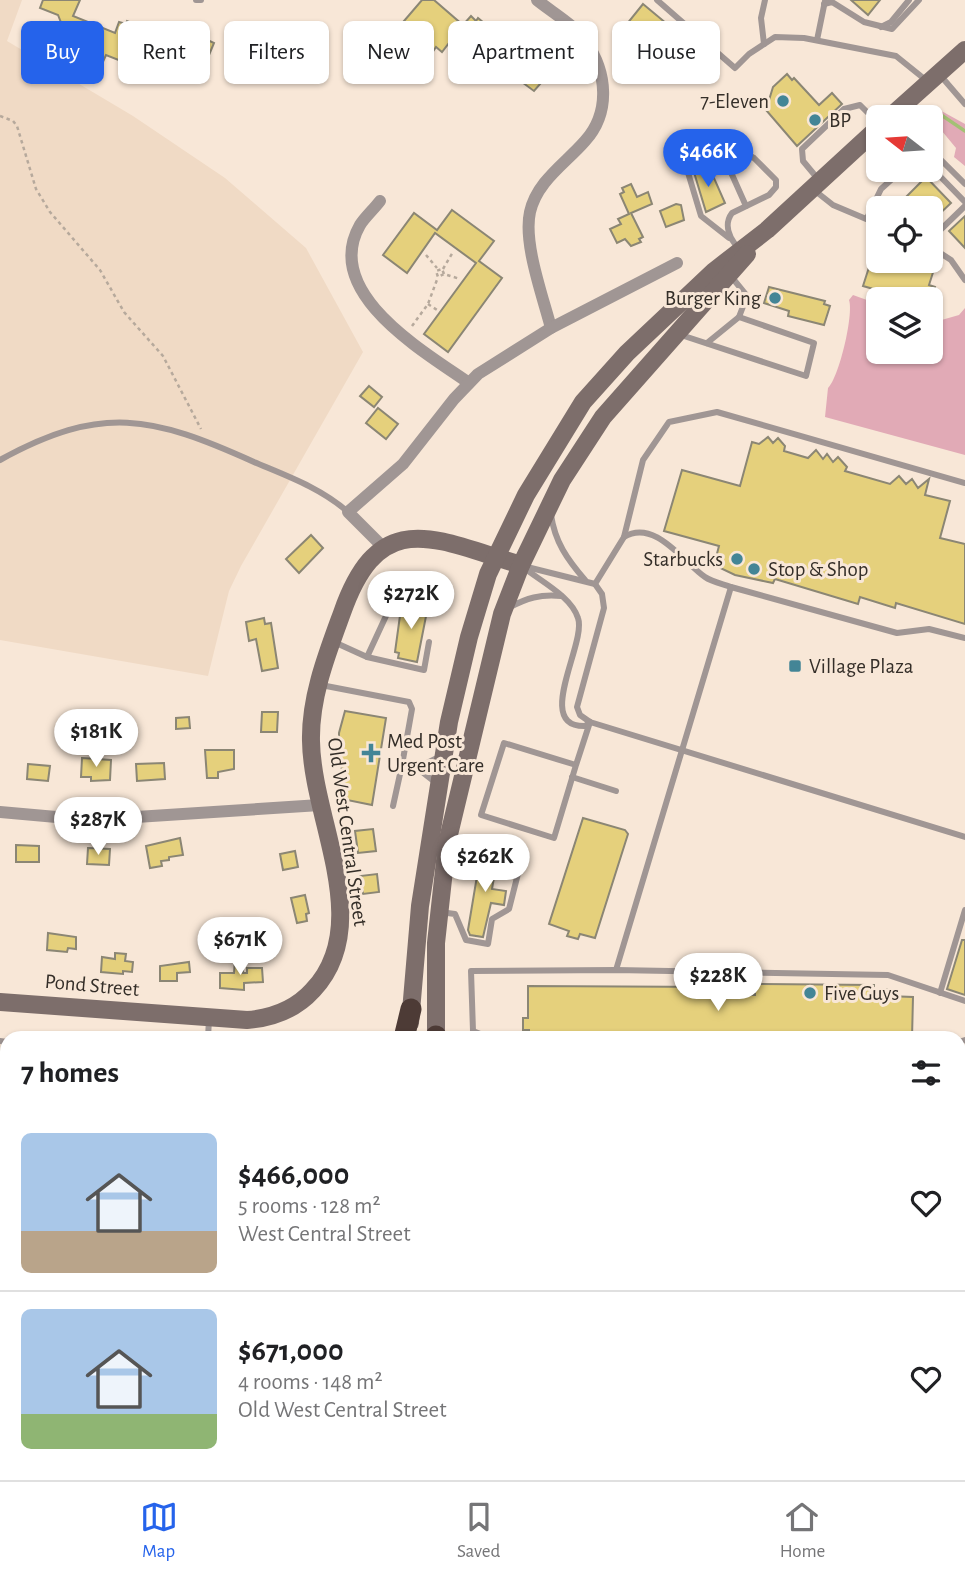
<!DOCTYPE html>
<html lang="en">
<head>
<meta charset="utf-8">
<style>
	:root { --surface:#fff; --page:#f2f2f2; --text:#202124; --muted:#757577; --line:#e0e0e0; --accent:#2563eb }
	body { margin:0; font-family:"Alegreya Sans",sans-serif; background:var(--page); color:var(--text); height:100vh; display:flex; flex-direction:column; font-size:26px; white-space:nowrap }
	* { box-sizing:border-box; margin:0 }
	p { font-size:23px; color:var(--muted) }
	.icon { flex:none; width:38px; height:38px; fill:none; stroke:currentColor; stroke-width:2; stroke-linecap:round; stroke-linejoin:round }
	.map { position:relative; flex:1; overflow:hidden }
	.sheet { position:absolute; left:0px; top:1031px; width:966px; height:450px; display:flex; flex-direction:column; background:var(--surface); border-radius:21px 21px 0 0; box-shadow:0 2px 5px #0004 }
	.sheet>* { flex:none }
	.guide { position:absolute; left:21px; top:21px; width:924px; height:63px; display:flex; gap:14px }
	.needle { width:46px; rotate:287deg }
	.fabs { position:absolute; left:866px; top:105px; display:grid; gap:14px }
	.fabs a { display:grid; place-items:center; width:77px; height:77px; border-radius:10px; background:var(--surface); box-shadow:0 2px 5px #0004; font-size:35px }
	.price { position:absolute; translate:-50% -60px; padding:0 16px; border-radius:24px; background:#fff; color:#222; font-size:23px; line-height:46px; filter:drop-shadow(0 2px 4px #0008) }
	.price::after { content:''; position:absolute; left:50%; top:42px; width:21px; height:16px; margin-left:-10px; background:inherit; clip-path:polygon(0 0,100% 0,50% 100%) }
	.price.active { background:var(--accent); color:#fff }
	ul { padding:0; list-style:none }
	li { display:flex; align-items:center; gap:21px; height:175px; padding:0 21px }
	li+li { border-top:2px solid var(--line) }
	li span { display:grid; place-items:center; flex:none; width:196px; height:140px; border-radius:10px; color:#555 }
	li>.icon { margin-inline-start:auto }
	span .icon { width:84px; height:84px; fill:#fffc; stroke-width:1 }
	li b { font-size:30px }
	h2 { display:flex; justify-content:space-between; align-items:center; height:84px; padding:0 21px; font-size:30px }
	.pill { padding:0 24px; border-radius:10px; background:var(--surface); box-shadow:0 2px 5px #0004; font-size:24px; line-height:63px }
	.pill.active { background:var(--accent); color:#fff }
	.tab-bar { display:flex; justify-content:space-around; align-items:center; height:98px; border-top:2px solid var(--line); background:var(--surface); font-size:19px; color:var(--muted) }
	.tab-bar a { display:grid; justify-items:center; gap:4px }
	.tab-bar .active { color:var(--accent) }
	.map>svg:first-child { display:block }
	.built { fill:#f0dac5 }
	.green { fill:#e1aab6 }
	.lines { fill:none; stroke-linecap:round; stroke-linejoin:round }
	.stream { stroke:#a3c174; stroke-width:3.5 }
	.building { fill:#e5d07c; stroke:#8b8674; stroke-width:2 }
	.path { stroke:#b6a99c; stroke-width:2.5; stroke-dasharray:3.5 3.5; stroke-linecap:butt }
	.service { stroke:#a09694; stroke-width:6 }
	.minor { stroke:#a09694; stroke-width:12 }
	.secondary { stroke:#7d6e6b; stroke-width:18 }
	.primary { stroke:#63524e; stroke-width:18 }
	.motorway { stroke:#4d3b36; stroke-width:21 }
	.rail-casing { stroke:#696058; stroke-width:6 }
	.rail { stroke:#f8e7d7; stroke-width:3.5; stroke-dasharray:10; stroke-linecap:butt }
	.poi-dot { fill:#438596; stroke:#f8e7d7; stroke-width:2.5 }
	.labels { text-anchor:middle; stroke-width:6; stroke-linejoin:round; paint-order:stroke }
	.poi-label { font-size:21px; fill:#342e28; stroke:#f8e7d7; text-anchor:start }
	.street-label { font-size:21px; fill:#342e28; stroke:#f8e7d7 }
</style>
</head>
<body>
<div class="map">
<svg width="965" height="1480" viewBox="0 0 965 1480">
	<rect width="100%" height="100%" fill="#f8e7d7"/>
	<polygon class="built" points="0,0 22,0 7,41 133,116 225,178 306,248 363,352 241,566 229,591 208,676 0,640"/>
	<g class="green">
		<polygon points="936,108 965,124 965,166 954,157 956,148 927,113"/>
		<path d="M 853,295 L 878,304 L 878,352 L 931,352 L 931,323 L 959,315 L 965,308 L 965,455 L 825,417 L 828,388 C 839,378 854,314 849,300 Z"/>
		<polygon points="0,1223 7,1227 7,1356 0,1361"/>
	</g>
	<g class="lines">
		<polyline class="stream" points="931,108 965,131"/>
	</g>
	<g class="building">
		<polygon points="43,0 80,0 73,16 115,33 119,22 126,24 127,21 165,36 169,25 175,28 176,25 214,43 202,72 196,70 194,73 156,59 152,68 146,66 144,70 106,55 102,64 96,62 94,66 57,48 64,30 58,15 40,8"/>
		<polygon points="422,0 434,0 463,25 471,16 476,21 478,18 509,44 517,35 523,40 525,38 555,67 534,91 496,63 489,72 482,66 480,69 449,43 442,52 436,47 434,50 408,28 409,26 404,21"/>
		<polygon points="851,0 880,0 868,15"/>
		<polygon points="643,4 702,53 685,73 626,25"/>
		<polygon points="787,74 792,80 794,78 819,105 832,93 842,104 797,146 766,110 773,87"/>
		<polygon points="703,164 710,180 714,178 725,203 706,212 693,169"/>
		<polygon points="926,177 951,203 931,222 931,208 895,208"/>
		<polygon points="631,184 637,197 648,192 652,204 631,213 643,237 639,239 641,242 631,246 625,239 617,243 610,229 621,224 618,219 629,214 620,194 624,192 622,188"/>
		<polygon points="676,204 681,205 684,220 666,227 660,211"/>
		<polygon points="452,210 494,241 479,261 502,278 448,352 424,334 476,263 435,233 407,273 383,255 414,213 437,230"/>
		<polygon points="965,216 965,248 949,231"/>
		<polygon points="871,261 936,263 929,285 935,287 931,299 908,299 863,286"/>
		<polygon points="769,287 825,301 824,304 830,306 824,325 788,316 789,311 764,303"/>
		<polygon points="369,386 382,397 374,407 360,396"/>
		<polygon points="378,408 398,424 386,439 366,423"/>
		<polygon points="768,437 773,443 778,438 785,446 784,451 808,458 816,450 823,459 827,454 833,462 838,457 847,467 845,471 890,484 899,476 906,484 912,479 918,488 929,479 925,495 950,501 940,538 965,544 965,624 896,603 895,608 860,597 858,604 775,579 773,583 735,575 714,565 719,546 664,531 682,470 740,486 752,442 759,444"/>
		<polygon points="311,535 323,548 299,573 286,559"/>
		<polygon points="402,601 428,606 417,662 398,658 399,653 395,652"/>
		<polygon points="264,618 265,624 271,623 278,668 262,671 256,639 249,641 246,622"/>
		<polygon points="345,711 386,718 372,805 347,800 339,753 339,733"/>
		<polygon points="262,712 278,712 277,732 261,732"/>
		<polygon points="189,717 190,728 176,729 176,718"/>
		<polygon points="205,750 234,750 234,769 218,772 218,778 207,778"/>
		<polygon points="82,758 111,760 110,780 91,781 91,777 81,777"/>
		<polygon points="164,763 165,779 137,781 136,764"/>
		<polygon points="28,764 50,766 48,781 27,779"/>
		<polygon points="583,818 625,830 628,834 595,938 580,934 578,939 567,936 569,931 549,924"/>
		<polygon points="373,829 376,851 358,853 355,831"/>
		<polygon points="180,838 183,855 169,857 169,860 161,861 162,866 150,868 146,846"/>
		<polygon points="16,845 39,846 39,862 16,862"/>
		<polygon points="88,848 110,849 109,865 87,864"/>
		<polygon points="295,851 298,867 283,870 280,854"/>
		<polygon points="481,852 498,854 492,889 506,891 504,905 491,903 483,937 470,935 468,930"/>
		<polygon points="377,874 379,892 363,894 360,876"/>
		<polygon points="305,895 309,913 306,914 307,921 297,923 291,898"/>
		<polygon points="48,933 76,937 76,949 68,948 67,952 47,950"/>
		<polygon points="962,940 965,940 965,995 947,989"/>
		<polygon points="115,953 126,954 125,961 133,962 132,972 123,971 123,974 101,972 102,957 115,959"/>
		<polygon points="235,959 243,959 243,973 247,973 247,968 262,968 263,982 244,983 244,990 220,988 220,973 234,973"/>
		<polygon points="189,962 190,972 177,973 177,981 160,981 160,966"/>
		<polygon points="755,984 874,985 874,989 887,989 887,996 913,997 912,1038 529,1038 529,1030 523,1030 523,1018 528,1018 528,986 716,987 716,994 755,995"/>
	</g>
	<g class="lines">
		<g class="path">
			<polyline points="0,116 13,121 17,126 36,189 50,212 100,270 124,312 163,356 201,429"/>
			<polyline points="426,255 437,268"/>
			<polyline points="443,269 453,252"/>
			<polyline points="444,274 442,269 436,271 438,277 444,274 460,279"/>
			<polyline points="428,304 437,310"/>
			<polyline points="412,326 428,304 438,277"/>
		</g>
		<g class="service">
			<polyline points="196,0 201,0"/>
			<polyline points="657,0 735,68 749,54 775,37 804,38 896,56 927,81"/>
			<polyline points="824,4 832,2 864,22 892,29 919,0"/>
			<polyline points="881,27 891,22 909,0"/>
			<polyline points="817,40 825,1"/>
			<polyline points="764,44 761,18 765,0"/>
			<polyline points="940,75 965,104"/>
			<polyline points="931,150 965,184"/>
			<polyline points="725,159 746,206"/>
			<polyline points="931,167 965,202"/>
			<polyline points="818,179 803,161 802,149 844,109 860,105 878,123"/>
			<polyline points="814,190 833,205 878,224"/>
			<polyline points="867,218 881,189 902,170"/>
			<path d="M 729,238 L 701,216 L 686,166 L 726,147 L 735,148 L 754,158 L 776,180 L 776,187 L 769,195 L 732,213 C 723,225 730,239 739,249"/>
			<polyline points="931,239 965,206"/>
			<polyline points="931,247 951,260 965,280"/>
			<polyline points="678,334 806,376 814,343 739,317 747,296 730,275"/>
			<polyline points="707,343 739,317"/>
			<path d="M 0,460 C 102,404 152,416 254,462 C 287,476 321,488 348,512"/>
			<path d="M 551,515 C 555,542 567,559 585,580"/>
			<polyline points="624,537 643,460 669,422 717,412 965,483"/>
			<polyline points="523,566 595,584"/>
			<path d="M 523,567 C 540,581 571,596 578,618 C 587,643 533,727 585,726 L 590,722"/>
			<polyline points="595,584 602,594 604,608 577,707 580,715 590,722 965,837"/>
			<path d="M 595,584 L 624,537 C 655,518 684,563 705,577 C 712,582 723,584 731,587 L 897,633 L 929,629 L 965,638"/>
			<path d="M 508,608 C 527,598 540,594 561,596"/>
			<polyline points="334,642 367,657 398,590 416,583 445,589"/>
			<polyline points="367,657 424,670 429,642"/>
			<polyline points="321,685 409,702 412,709 402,765 417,768"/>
			<polyline points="576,765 554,838 481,815 504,743 576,765 590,722"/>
			<polyline points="572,777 616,791"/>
			<polyline points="436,783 417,768 441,756"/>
			<polyline points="393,806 402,765"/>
			<polyline points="440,912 455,914 466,940 488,944 492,919 509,909 522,858 498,848 448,843"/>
			<polyline points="616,970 731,587"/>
			<polyline points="940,993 965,910"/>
			<polyline points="208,1038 209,1019"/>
			<polyline points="490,1038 473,1031 471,971 616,970 888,975 965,1001"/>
			<polyline points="0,1041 7,1042"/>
			<polyline points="959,1042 965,1040"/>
			<polyline points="0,1169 7,1170"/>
			<polyline points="780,1474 790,1480"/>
		</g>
		<g class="minor">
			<path d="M 537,0 C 553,13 575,25 586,42 C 607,72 611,112 585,141 C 565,164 537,181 530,212 C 523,243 543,297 551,328"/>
			<path d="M 380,201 C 374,209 365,217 360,225 C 321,293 425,352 469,383"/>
			<polyline points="384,548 348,512 403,464 454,399 478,374 551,328 677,263"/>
			<polyline points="0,812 90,820 320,805"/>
		</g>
		<g class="secondary">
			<polyline points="890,117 965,50"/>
			<path d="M 0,1002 L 247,1020 C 272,1018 296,1009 313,990 C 375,924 312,820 311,741 C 310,697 327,654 342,613 C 380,504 436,540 521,565"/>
			<polyline points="410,1023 420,906 449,722 469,637 488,574 526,495 583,402 627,353 714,271 767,230 878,128"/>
			<polyline points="436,1038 436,943 447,843 502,614 521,565 562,480 603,417 747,254"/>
		</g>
		<g class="primary">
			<polyline points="406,1474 406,1480"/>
			<polyline points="434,1480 434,1474"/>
		</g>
		<g class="motorway">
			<polyline points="436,1036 437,1038"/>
			<polyline points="404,1038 411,1009"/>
			<polyline points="959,1139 965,1139"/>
			<polyline points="959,1161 965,1160"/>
			<polyline points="959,1248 965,1246"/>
			<polyline points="0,1390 7,1385"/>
			<polyline points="0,1467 7,1464"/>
			<polyline points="145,1480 160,1474"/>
			<polyline points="561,1480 569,1474"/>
		</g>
		<defs>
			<g id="rail">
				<polyline points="959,1418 965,1404"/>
				<polyline points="932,1480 935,1474"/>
			</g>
		</defs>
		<use href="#rail" class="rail-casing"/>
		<use href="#rail" class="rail"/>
	</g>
	<g class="poi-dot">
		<circle cx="783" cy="101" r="7"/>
		<circle cx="815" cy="120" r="7"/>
		<circle cx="775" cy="298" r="7"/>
		<circle cx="737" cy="559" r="7"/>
		<circle cx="754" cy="569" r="7"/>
		<rect x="788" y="659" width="14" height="14" rx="3.5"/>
		<path d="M367.5 742.5h7v7h7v7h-7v7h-7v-7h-7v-7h7z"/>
		<circle cx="810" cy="993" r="7"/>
	</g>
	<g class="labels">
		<g class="poi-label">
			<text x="769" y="108" text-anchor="end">7-Eleven</text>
			<text x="829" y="127">BP</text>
			<text x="761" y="305" text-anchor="end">Burger King</text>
			<text x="723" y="566" text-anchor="end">Starbucks</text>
			<text x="768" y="576">Stop &amp; Shop</text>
			<text x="809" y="673">Village Plaza</text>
			<text x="387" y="748">Med Post<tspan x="387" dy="24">Urgent Care</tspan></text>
			<text x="824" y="1000">Five Guys</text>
		</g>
		<g class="street-label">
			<text transform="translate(348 832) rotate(82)" y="7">Old West Central Street</text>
			<text transform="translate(92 985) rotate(5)" y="7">Pond Street</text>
		</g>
	</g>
</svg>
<div class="fabs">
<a><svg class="needle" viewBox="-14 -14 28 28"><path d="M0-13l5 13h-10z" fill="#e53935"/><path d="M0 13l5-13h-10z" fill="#757577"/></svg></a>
<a><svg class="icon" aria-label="locate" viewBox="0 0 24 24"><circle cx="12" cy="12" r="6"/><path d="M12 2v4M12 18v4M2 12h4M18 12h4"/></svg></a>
<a><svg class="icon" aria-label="layers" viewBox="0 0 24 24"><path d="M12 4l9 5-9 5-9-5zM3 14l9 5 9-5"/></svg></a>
</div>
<b class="price active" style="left:708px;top:189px">$466K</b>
<b class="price" style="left:411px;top:631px">$272K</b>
<b class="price" style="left:96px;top:769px">$181K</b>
<b class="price" style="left:98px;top:857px">$287K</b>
<b class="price" style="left:485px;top:894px">$262K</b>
<b class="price" style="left:240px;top:977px">$671K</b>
<b class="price" style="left:718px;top:1013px">$228K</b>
<div class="guide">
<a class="pill active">Buy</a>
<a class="pill">Rent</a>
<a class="pill">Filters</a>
<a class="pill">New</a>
<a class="pill">Apartment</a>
<a class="pill">House</a>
</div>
<section class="sheet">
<h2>7 homes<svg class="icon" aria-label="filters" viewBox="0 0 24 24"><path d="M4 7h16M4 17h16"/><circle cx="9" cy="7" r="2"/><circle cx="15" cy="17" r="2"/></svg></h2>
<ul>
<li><span style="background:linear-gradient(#a9c7e8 70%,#b9a48a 0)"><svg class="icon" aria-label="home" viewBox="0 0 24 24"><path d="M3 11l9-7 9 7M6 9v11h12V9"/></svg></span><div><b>$466,000</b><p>5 rooms · 128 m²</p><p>West Central Street</p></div><svg class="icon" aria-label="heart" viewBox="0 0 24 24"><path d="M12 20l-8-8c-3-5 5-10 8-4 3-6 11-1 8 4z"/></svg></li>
<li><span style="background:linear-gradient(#a9c7e8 75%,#8fb573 0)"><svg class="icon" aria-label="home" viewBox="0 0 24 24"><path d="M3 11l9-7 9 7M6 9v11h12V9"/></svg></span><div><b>$671,000</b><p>4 rooms · 148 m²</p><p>Old West Central Street</p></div><svg class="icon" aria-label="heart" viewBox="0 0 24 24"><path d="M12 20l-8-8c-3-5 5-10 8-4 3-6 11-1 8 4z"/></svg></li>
</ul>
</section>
</div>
<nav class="tab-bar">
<a class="active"><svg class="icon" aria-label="map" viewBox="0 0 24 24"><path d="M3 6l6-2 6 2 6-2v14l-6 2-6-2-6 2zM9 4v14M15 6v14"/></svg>Map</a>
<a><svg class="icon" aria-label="saved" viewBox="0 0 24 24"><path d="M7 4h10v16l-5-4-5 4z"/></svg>Saved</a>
<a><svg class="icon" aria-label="home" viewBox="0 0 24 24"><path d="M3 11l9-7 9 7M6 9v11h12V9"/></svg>Home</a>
</nav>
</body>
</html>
